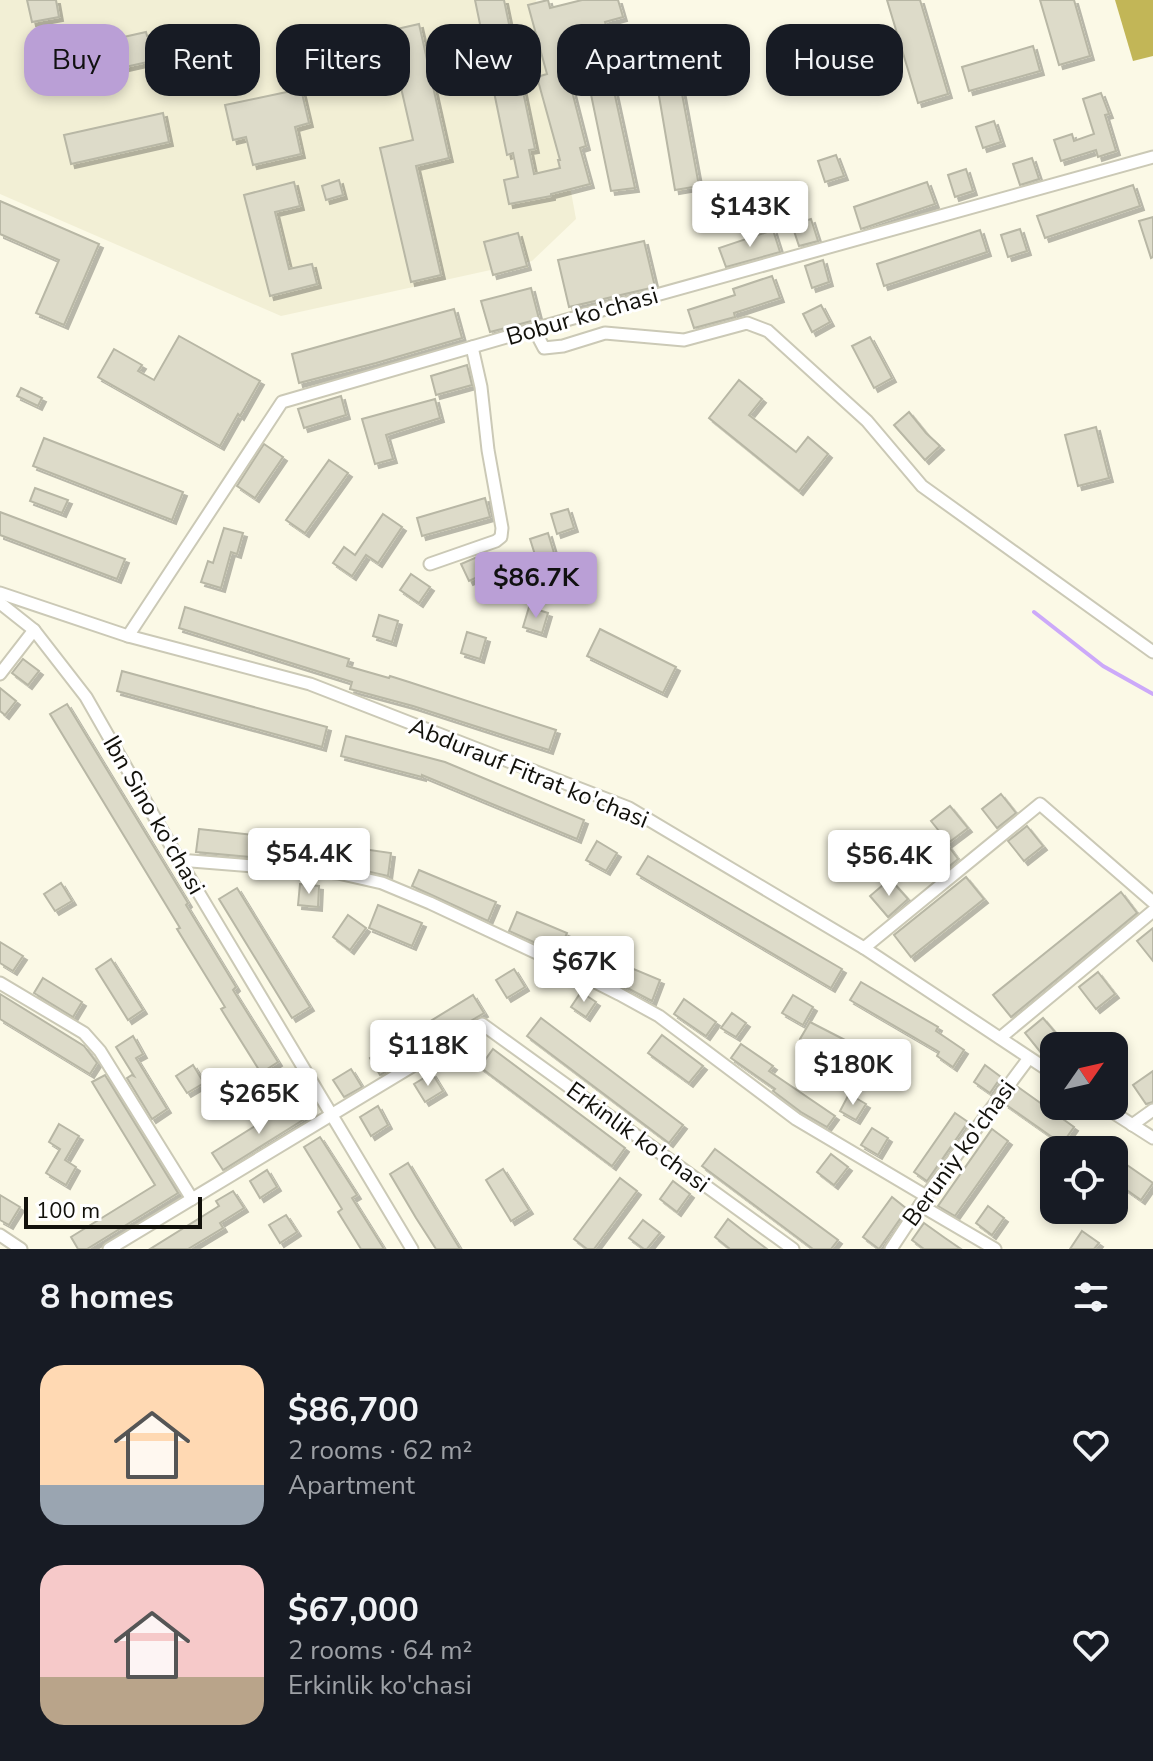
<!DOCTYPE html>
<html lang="en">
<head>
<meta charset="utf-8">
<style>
	:root { --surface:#171b24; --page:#20242c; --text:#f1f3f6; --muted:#9ea1a6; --accent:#ba9fd6 }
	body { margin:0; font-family:"Nunito Sans",sans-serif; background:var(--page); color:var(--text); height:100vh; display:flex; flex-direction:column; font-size:30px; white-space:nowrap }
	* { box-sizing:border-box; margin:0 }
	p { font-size:26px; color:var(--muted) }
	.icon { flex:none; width:44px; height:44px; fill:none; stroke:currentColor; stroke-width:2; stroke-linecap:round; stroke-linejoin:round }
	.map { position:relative; height:1249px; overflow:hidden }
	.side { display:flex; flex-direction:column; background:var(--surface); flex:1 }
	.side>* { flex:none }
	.top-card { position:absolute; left:24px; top:24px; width:1106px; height:72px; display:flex; gap:16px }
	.needle { width:52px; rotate:56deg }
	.buttons { position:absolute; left:1040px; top:1032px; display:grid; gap:16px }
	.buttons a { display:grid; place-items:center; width:88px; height:88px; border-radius:16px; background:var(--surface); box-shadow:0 4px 12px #0003; font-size:40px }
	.scale { position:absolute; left:24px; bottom:20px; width:178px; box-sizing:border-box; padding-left:8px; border:4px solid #12110b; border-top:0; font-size:22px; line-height:28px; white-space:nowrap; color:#12110b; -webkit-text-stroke:6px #fff; paint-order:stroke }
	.price { position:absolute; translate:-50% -68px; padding:0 18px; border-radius:8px; background:#fff; color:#222; font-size:26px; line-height:52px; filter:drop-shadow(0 2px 4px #0008) }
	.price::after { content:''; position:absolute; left:50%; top:48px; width:24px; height:18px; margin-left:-12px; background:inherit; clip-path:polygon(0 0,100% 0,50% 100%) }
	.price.on { background:var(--accent); color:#111 }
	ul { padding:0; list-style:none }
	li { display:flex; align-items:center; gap:24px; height:200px; padding:0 40px }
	li span { display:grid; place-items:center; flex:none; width:224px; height:160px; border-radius:24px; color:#555 }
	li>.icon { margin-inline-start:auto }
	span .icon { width:96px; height:96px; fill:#fffc; stroke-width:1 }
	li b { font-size:34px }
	h2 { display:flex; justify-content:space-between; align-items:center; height:96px; padding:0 40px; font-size:34px }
	.chip { padding:0 28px; border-radius:24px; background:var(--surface); box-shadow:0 4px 12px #0003; font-size:28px; line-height:72px }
	.chip.on { background:var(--accent); color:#111 }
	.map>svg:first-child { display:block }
	.built { fill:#f2efd5 }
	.forest { fill:#c2b657 }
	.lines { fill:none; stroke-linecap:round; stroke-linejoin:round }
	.stream { stroke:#cca9f9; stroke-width:4 }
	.building { fill:#dddbc9; stroke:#b8b7a5; stroke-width:2; filter:url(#shadow) }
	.street-casing { stroke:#cbc9b6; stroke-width:15 }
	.street { stroke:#fff; stroke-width:11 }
	.labels { text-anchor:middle; stroke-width:6; stroke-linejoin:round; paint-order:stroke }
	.street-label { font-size:24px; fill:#12110b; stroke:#fff }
</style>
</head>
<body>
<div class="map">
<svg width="1153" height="1249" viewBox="0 0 1153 1249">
	<defs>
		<filter id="shadow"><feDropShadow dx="4" dy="4" stdDeviation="0" flood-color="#0004"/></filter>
	</defs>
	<rect width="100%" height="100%" fill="#fbf9e6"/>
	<polygon class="built" points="0,0 536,0 576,219 532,261 281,316 0,194"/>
	<polygon class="forest" points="1115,0 1153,0 1153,56 1133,61"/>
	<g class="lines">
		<polyline class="stream" points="1034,612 1103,666 1153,694"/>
	</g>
	<g class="building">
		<polygon points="27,0 56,0 59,17 32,22"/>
		<polygon points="475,0 504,0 535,149 529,150 534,174 560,168 558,160 560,160 537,77 547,74 528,5 548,0 550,8 582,0 618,0 623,17 605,22 611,43 604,45 635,188 611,191 582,51 563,56 586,146 580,148 590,184 551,194 551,196 509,204 504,180 518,177 513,153 507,155"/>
		<polygon points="887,0 920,0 948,94 918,103"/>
		<polygon points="1040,0 1074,0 1090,56 1059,65"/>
		<polygon points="419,24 449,158 416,166 441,275 411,282 380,148 413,140 388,31"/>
		<polygon points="146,32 147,36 168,33 171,55 152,58 152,61 54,83 48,54"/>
		<polygon points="673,45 699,186 675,190 651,49"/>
		<polygon points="1033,46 1040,71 969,91 962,67"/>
		<polygon points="301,89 309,123 295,127 301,154 253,165 246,137 233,140 225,105"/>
		<polygon points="1101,93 1109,114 1105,115 1116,151 1098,157 1096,150 1061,161 1054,140 1072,134 1074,141 1094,134 1083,99"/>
		<polygon points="163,113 169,142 71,164 64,135"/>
		<polygon points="994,121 1001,142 983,148 976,127"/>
		<polygon points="836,155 844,176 825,182 818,161"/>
		<polygon points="1032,158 1039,179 1020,185 1013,164"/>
		<polygon points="966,169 973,191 955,197 948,175"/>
		<polygon points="339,180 343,195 326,200 322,186"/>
		<polygon points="294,182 300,206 275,212 289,269 312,264 317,284 270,296 244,195"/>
		<polygon points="927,182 935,204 861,229 854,207"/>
		<polygon points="1133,185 1140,206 1045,238 1037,216"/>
		<polygon points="0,201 99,244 64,325 36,313 59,260 0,234"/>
		<polygon points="1153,217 1153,257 1151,258 1139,221"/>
		<polygon points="811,219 818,241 799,246 792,225"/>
		<polygon points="1020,229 1027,251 1008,257 1001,235"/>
		<polygon points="773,230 780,252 726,267 719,248"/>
		<polygon points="980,230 987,252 884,286 877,264"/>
		<polygon points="518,233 527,266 493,275 484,242"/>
		<polygon points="644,241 655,287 569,307 558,260"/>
		<polygon points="823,260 829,282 812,288 805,266"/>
		<polygon points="772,276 780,298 734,313 735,317 694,328 688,310 735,295 733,289"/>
		<polygon points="531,288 539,319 490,332 481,301"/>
		<polygon points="821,305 830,322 812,332 803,314"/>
		<polygon points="454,309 462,338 376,363 299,383 292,354"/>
		<polygon points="179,336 260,381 240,416 238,414 220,446 98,377 114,349 142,365 138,371 154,380"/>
		<polygon points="870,337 892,378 874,388 852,346"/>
		<polygon points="467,365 472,385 436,395 431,376"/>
		<polygon points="739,380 762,399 749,415 796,452 808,437 828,454 799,491 709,418"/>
		<polygon points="21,388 42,398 38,406 17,396"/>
		<polygon points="341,396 346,415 304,428 298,409"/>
		<polygon points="435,399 440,418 386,435 393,459 375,464 362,419"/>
		<polygon points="909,412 926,433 940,446 925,460 894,425"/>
		<polygon points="1096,427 1109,478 1078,486 1065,435"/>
		<polygon points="44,438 183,492 172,520 33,466"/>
		<polygon points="264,444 283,457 255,498 237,486"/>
		<polygon points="329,460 348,473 305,533 286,520"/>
		<polygon points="35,488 68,500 62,513 30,501"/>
		<polygon points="485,498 490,517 422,536 417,518"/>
		<polygon points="568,509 574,528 557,534 551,514"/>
		<polygon points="0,512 125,559 117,579 0,535"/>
		<polygon points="383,514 402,527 378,563 366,555 352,576 333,563 344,547 355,555"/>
		<polygon points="224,528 243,533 237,554 231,552 221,588 201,582 208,561 213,563"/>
		<polygon points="548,533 554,553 536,558 530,539"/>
		<polygon points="477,557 484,574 469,581 461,564"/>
		<polygon points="533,557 539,576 501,587 495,568"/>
		<polygon points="411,574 430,587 419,603 400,590"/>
		<polygon points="185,607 349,659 347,666 389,678 390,676 409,682 556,730 549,750 413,706 350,689 352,682 179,628"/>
		<polygon points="529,607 548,613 542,633 523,627"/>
		<polygon points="379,615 398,621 392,642 373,636"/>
		<polygon points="600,629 676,667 663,693 587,656"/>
		<polygon points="467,632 486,638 480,659 461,653"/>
		<polygon points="23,659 39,671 28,685 12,673"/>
		<polygon points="122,671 327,727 322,747 117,691"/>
		<polygon points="0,688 16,701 5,715 0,711"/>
		<polygon points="67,704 188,903 186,905 236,987 233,990 278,1062 261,1073 221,1009 225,1007 177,929 180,928 50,714"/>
		<polygon points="346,736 445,762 584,820 577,839 422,775 422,777 341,756"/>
		<polygon points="1001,794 1016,813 997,828 982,809"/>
		<polygon points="950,806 968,828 947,844 958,859 940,874 922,852 943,836 931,821"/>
		<polygon points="1027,826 1043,846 1024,861 1008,841"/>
		<polygon points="199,829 300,840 391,853 388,876 339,865 196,852"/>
		<polygon points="597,841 617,853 606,871 586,860"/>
		<polygon points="648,856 842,969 831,988 637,874"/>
		<polygon points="419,870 496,902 488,921 412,886"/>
		<polygon points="966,877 984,899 911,957 894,935"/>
		<polygon points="890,879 908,899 888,917 870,896"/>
		<polygon points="61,883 72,901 55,911 44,894"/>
		<polygon points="300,884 319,886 318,907 298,905"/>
		<polygon points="237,888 310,1007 292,1018 219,899"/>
		<polygon points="1121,892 1137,913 1011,1017 993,995"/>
		<polygon points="378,905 422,923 412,946 369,928"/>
		<polygon points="517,912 567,933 564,940 660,980 652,1001 574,960 509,931"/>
		<polygon points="348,915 366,928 350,950 333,937"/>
		<polygon points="1153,928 1153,961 1137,941"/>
		<polygon points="0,942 23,956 13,971 0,963"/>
		<polygon points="111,959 143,1010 128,1020 96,969"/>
		<polygon points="514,969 525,987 507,998 496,980"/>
		<polygon points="1098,972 1115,994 1096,1009 1079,987"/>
		<polygon points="43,978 82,1002 73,1017 34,993"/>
		<polygon points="861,982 938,1027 936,1031 964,1050 953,1067 937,1056 939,1052 850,1000"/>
		<polygon points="581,992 596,1002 586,1017 571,1007"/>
		<polygon points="0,994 84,1046 97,1063 90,1074 0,1019"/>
		<polygon points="473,995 484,1013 380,1075 370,1058"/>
		<polygon points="793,995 813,1007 803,1025 782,1013"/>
		<polygon points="684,999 716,1022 706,1036 674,1014"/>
		<polygon points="732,1013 746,1023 736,1037 721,1028"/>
		<polygon points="541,1018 683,1125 669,1143 527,1036"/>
		<polygon points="1043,1018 1061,1039 1042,1054 1025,1033"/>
		<polygon points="810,1022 847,1041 836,1060 800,1039"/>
		<polygon points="662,1035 703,1066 689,1083 648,1053"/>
		<polygon points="133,1036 143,1054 136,1058 167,1109 152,1119 127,1078 132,1075 134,1076 116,1047"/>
		<polygon points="741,1044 773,1066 769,1071 835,1116 827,1127 801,1112 773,1091 775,1089 731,1058"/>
		<polygon points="493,1049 625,1148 612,1166 480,1067"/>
		<polygon points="193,1065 204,1083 187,1093 176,1076"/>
		<polygon points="985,1065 1001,1077 990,1093 974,1082"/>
		<polygon points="351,1069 362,1087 344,1097 333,1080"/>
		<polygon points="1153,1071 1153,1102 1146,1104 1133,1085"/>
		<polygon points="432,1073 443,1091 425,1102 414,1084"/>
		<polygon points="105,1075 178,1193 87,1249 78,1249 71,1237 155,1185 92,1082"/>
		<polygon points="1018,1087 1074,1127 1062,1144 1005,1104"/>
		<polygon points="849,1094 866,1104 856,1120 840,1111"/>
		<polygon points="295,1101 306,1118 223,1170 212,1153"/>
		<polygon points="378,1106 388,1125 371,1136 360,1117"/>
		<polygon points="955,1113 968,1122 927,1181 914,1172"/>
		<polygon points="59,1124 79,1136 65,1160 76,1167 66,1185 46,1173 60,1149 49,1142"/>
		<polygon points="872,1128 888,1138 878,1155 861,1145"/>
		<polygon points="992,1129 1008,1141 955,1216 938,1206"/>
		<polygon points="320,1137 357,1195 352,1198 384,1249 361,1249 338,1212 342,1209 304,1147"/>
		<polygon points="715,1149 838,1240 831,1249 813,1249 702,1166"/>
		<polygon points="831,1154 848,1167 834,1185 817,1172"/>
		<polygon points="1114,1156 1153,1183 1141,1200 1114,1181"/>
		<polygon points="408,1163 432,1203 460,1249 436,1249 416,1218 390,1174"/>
		<polygon points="503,1169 529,1210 511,1221 486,1180"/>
		<polygon points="267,1170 277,1187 260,1198 250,1181"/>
		<polygon points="620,1178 637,1191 594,1249 587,1249 574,1239"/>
		<polygon points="673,1181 690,1194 677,1212 660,1199"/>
		<polygon points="233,1191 244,1208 220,1223 223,1228 188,1249 150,1249 219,1206 216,1201"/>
		<polygon points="0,1195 20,1207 9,1225 0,1220"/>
		<polygon points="892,1197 907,1209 879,1249 863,1237"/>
		<polygon points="988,1206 1004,1218 992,1235 976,1223"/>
		<polygon points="286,1215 297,1232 280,1243 269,1225"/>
		<polygon points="728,1219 751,1237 767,1249 730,1249 715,1237"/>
		<polygon points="643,1220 660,1233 647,1249 644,1249 629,1238"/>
		<polygon points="924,1223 945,1238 961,1249 924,1249 912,1240"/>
		<polygon points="1082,1231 1099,1243 1094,1249 1070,1249"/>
	</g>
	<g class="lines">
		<defs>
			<g id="street">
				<polyline points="534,329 544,348 563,346 605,333 684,340 747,323 768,331 867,421 922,486 1153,652"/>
				<polyline points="430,564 496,541 501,537 502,528 488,450 481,387 472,347"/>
				<polyline points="0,593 128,636 310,684 629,808 864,948 1054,1074"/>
				<polyline points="0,603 34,630 86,697 179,860 412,1249"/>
				<polyline points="128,636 282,402 534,329 1153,157"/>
				<polyline points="0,674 34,630"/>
				<polyline points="179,860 338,873 382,883 430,903 556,962 619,994 659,1016 796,1119 926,1196"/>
				<polyline points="864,948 1040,804 1153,902"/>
				<polyline points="0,983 84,1033 100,1051 192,1199"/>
				<polyline points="1000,1038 1153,911"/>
				<polyline points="1103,1106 1153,1138"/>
				<polyline points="1132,1125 1153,1110"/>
				<polyline points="920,1205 995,1249"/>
				<polyline points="0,1235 21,1249"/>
				<polyline points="109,1249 482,1024 793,1249"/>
				<polyline points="891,1249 926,1196 1029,1058"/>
			</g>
		</defs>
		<use href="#street" class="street-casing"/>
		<use href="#street" class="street"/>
	</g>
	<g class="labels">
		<g class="street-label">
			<text transform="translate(582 316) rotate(-16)" y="8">Bobur ko'chasi</text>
			<text transform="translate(529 773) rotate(22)" y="8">Abdurauf Fitrat ko'chasi</text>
			<text transform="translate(154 815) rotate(60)" y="8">Ibn Sino ko'chasi</text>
			<text transform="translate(638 1137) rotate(36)" y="8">Erkinlik ko'chasi</text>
			<text transform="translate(959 1153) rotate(-54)" y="8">Beruniy ko'chasi</text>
		</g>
	</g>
</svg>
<div class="buttons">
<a><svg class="needle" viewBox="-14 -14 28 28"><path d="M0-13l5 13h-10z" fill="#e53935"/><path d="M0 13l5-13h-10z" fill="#9ea1a6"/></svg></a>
<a><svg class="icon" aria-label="locate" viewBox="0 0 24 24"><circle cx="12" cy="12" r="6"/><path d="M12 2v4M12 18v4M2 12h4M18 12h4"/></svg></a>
</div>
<div class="scale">100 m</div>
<b class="price" style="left:750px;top:249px">$143K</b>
<b class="price on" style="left:536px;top:620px">$86.7K</b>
<b class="price" style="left:309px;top:896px">$54.4K</b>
<b class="price" style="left:889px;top:898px">$56.4K</b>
<b class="price" style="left:584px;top:1004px">$67K</b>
<b class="price" style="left:428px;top:1088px">$118K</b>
<b class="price" style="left:853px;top:1107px">$180K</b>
<b class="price" style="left:259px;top:1136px">$265K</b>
<div class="top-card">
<a class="chip on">Buy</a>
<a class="chip">Rent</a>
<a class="chip">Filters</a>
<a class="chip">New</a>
<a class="chip">Apartment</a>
<a class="chip">House</a>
</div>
</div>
<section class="side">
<h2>8 homes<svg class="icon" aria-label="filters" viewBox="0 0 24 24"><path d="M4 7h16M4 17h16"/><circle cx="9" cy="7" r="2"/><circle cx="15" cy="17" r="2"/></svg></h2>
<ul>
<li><span style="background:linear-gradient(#ffd9b3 75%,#9aa5b1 0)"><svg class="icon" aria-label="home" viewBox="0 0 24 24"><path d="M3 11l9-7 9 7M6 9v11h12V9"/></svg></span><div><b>$86,700</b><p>2 rooms · 62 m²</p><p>Apartment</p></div><svg class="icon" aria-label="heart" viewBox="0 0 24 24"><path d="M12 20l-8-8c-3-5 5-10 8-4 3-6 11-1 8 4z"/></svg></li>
<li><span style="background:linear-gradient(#f6c9c9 70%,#b9a48a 0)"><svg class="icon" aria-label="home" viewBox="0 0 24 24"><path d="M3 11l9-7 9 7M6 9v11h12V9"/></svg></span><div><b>$67,000</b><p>2 rooms · 64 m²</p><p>Erkinlik ko'chasi</p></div><svg class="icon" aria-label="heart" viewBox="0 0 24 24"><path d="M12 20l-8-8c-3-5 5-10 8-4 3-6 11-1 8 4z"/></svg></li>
</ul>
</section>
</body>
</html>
